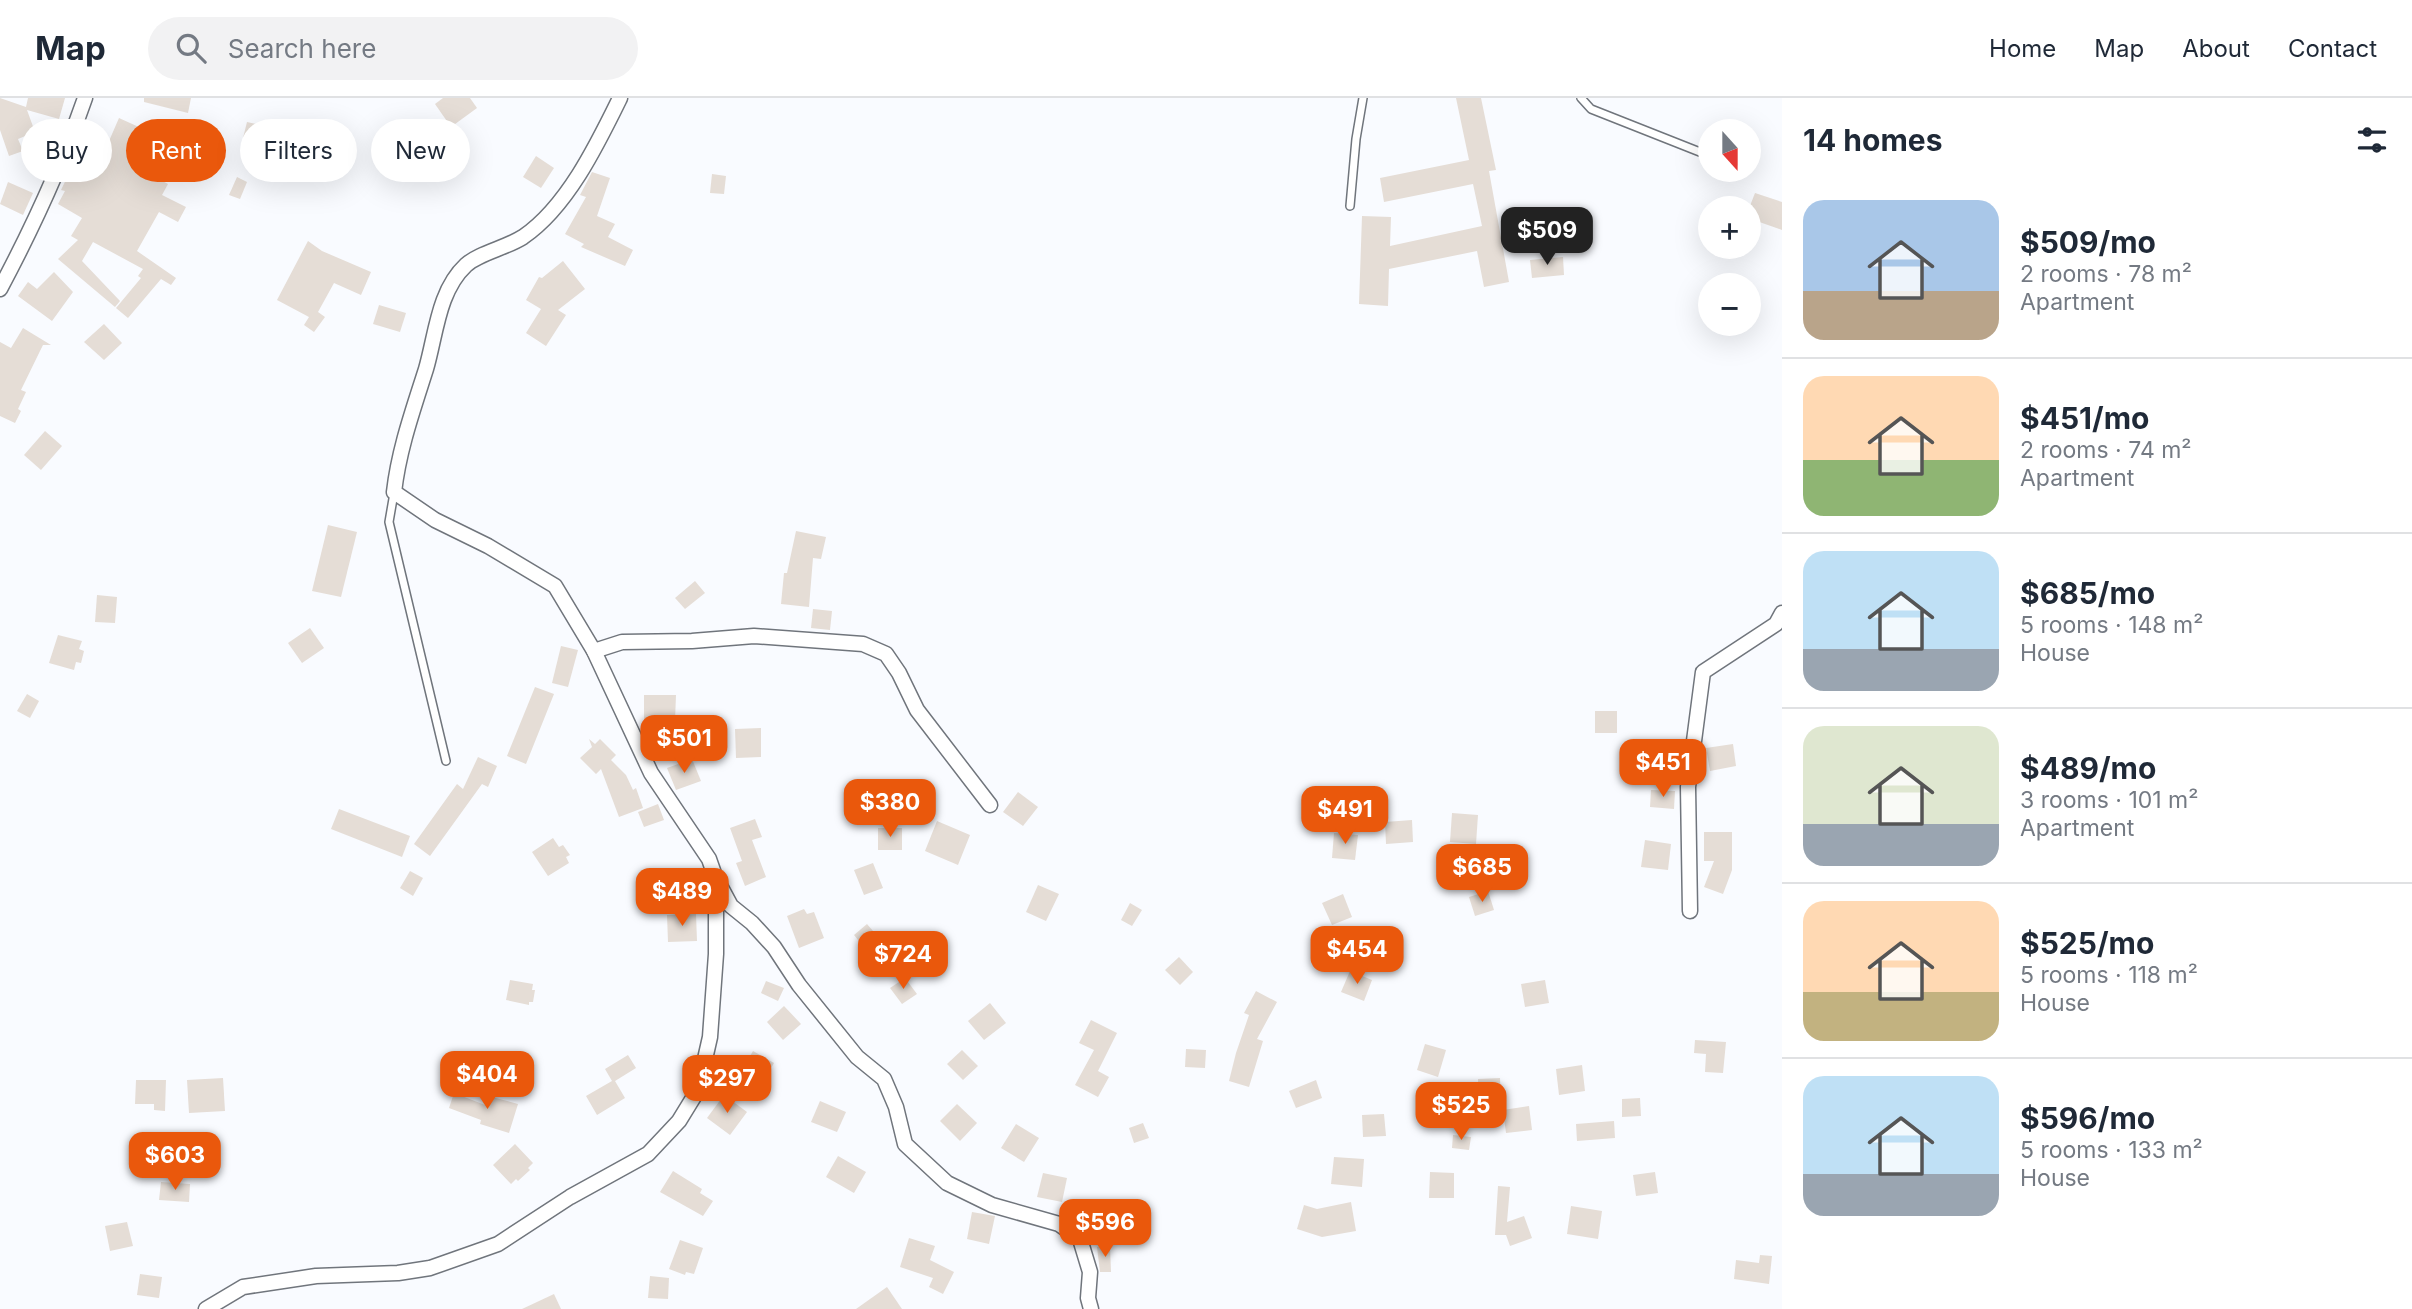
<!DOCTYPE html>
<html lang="en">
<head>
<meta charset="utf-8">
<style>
	:root { --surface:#fff; --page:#f2f2f3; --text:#1f2937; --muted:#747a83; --line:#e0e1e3; --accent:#ea580c }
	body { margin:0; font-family:Inter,sans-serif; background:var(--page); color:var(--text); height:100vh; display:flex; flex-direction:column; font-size:26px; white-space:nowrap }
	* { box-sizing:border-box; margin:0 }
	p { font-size:23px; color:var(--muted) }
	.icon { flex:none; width:38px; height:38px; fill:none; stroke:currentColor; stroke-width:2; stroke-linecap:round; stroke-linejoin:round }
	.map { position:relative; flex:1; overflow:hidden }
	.panel { display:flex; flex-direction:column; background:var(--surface); width:630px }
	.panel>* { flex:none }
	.banner { position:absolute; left:21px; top:21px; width:665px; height:63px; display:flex; gap:14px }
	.needle { width:46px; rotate:159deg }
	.controls { position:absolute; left:1698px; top:21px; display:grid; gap:14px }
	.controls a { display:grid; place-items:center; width:63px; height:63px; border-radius:50%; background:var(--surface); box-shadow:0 7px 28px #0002; font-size:35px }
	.price { position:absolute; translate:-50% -60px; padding:0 16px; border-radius:14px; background:var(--accent); color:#fff; font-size:23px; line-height:46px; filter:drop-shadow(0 2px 4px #0008) }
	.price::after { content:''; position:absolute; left:50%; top:42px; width:21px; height:16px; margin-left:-10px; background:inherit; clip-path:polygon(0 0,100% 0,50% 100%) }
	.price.selected { background:#222; color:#fff }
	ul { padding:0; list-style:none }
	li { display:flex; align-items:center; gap:21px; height:175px; padding:0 21px }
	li+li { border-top:2px solid var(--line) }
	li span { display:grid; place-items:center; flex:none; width:196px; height:140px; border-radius:21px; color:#555 }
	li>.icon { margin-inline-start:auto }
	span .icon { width:84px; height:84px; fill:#fffc; stroke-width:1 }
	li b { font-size:30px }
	h2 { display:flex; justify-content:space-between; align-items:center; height:84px; padding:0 21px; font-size:30px }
	.tag { padding:0 24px; border-radius:32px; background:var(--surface); box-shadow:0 7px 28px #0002; font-size:24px; line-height:63px }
	.tag.selected { background:var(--accent); color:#fff }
	header { display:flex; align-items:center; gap:42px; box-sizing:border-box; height:98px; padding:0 35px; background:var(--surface); border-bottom:2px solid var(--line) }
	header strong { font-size:33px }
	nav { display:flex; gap:38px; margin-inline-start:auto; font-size:24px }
	.search { width:490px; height:63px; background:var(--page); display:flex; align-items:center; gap:18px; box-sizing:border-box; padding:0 24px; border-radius:38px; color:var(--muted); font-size:26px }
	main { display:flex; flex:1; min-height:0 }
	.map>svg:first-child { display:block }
	.building { fill:#e5ddd6 }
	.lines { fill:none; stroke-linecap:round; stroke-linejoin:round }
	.service-casing { stroke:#70757c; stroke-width:10 }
	.minor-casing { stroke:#70757c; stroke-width:17 }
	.service { stroke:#fff; stroke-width:7 }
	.minor { stroke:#fff; stroke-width:14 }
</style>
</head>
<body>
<header>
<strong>Map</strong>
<div class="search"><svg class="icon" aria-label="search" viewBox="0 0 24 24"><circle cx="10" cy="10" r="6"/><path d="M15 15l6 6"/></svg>Search here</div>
<nav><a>Home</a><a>Map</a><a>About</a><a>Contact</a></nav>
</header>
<main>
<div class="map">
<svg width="1782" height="1211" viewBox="0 0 1782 1211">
	<rect width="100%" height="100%" fill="#f9fbff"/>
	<g class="building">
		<polygon points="0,0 26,9 28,0 65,0 59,21 27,12 35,34 18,41 23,53 9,58 0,32"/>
		<polygon points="144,0 191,0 188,15 144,4"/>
		<polygon points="443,0 470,0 477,10 451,29 435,6"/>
		<polygon points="1456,0 1481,0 1496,72 1489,73 1509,184 1484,189 1477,153 1389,171 1388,208 1359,206 1362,118 1391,119 1390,148 1482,128 1473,86 1384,104 1380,80 1469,62"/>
		<polygon points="119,20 152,35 137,69 168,86 162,97 186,109 178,124 159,114 137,153 176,180 171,187 161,181 128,220 116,210 141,180 138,178 143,171 93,144 82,163 120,203 115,209 58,161 78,142 71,138 82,120 58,106 65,93 61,92 89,34 109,43"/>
		<polygon points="247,24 265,28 261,44 243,40"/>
		<polygon points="412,46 435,59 428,71 405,58"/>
		<polygon points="536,58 554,70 541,90 523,79"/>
		<polygon points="592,74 610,80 597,118 615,126 608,139 633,152 625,168 581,149 584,146 565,136 586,99 580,97"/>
		<polygon points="712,76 726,78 724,96 710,95"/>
		<polygon points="237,79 247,84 240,101 229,97"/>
		<polygon points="8,84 33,95 23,117 0,106"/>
		<polygon points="1755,95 1782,104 1782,132 1748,120 1748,113"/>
		<polygon points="308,143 322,153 371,174 361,197 334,185 318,214 325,219 314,234 304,227 309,219 277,202"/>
		<polygon points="1563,159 1564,177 1532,180 1530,162"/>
		<polygon points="563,163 585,191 558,212 566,217 546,248 526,235 541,211 526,202 539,179 542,180"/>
		<polygon points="54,174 73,194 52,223 18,198 28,184 37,191"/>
		<polygon points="379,207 406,215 400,234 373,226"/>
		<polygon points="104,226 122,245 104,262 84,244"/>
		<polygon points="23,230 51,247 43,247 40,253 21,292 26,294 18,311 21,313 15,325 0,318 0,244 11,250"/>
		<polygon points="45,333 62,348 41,372 24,357"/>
		<polygon points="328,427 357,434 341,499 312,493"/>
		<polygon points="796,433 826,439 821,461 813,460 809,509 781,506 784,475 787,475"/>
		<polygon points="695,483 705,495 685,511 675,500"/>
		<polygon points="97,497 117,499 115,525 95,524"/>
		<polygon points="813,511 832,513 830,532 811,530"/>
		<polygon points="310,530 324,550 302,565 288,545"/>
		<polygon points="58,537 82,543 79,551 84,553 81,565 76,564 74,572 49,565"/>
		<polygon points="561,548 578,552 568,589 552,585"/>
		<polygon points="535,589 554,596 526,666 507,658"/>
		<polygon points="27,596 39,603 30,620 17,613"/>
		<polygon points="644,597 676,597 675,623 644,622"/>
		<rect x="1595" y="613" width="22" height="22"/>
		<polygon points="761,630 761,659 736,660 735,631"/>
		<polygon points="589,641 595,646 600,641 616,657 611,662 626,677 633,692 636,690 643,710 619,719 601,671 596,676 580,660 592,649"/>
		<polygon points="1733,646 1736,668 1710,673 1706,650"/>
		<polygon points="478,659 497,668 488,689 482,686 430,758 414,746 457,686 463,691"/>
		<polygon points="692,661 701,683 676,692 667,670"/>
		<polygon points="1651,692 1675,693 1674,711 1650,709"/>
		<polygon points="1018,694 1038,709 1023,728 1003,714"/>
		<polygon points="658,706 664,722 644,729 638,714"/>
		<polygon points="339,711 410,738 402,759 331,731"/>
		<polygon points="1452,715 1478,717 1476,746 1450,744"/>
		<polygon points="755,721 762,739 752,742 766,779 745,788 736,765 742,763 730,730"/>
		<polygon points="1412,722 1413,744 1386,746 1385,724"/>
		<polygon points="937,723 970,737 958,767 925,753"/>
		<rect x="878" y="730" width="24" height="22"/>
		<polygon points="1704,734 1732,734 1732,772 1723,796 1704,789 1714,763 1704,763"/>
		<polygon points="1334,735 1358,737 1355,762 1332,760"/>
		<polygon points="553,740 559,749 563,747 570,757 566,759 569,765 548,778 532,754"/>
		<polygon points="1645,742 1671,746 1668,772 1641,769"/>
		<polygon points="873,765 883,790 864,797 854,772"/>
		<polygon points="410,773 423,780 413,798 400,790"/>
		<polygon points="1038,787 1059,796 1046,823 1026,814"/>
		<polygon points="1488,793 1494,812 1475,818 1469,799"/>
		<polygon points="1343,796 1352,819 1332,827 1322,805"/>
		<polygon points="1130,805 1142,812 1132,828 1121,822"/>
		<polygon points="804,811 807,816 814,814 824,840 799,850 787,818"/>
		<polygon points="696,816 697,843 668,844 667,817"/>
		<polygon points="867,826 885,847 871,858 854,837"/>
		<polygon points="1179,859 1193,874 1180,887 1165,872"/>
		<polygon points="1350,873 1372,882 1364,903 1341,894"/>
		<polygon points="905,880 917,896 902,906 890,890"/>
		<polygon points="510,882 533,886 532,892 535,892 533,904 529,904 529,907 506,902"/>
		<polygon points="1545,882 1549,905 1525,909 1521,886"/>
		<polygon points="766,883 784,890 778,903 761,895"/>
		<polygon points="1256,893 1277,904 1257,941 1263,943 1249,989 1229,983 1236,955 1249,917 1244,915"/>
		<polygon points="990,905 1006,925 984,942 968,923"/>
		<polygon points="784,908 801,926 783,942 767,924"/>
		<polygon points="1091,922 1117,935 1098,973 1109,979 1098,999 1075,987 1094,952 1079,945"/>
		<polygon points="1695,942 1726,944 1723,975 1705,974 1706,956 1694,955"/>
		<polygon points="1425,946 1446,952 1438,979 1417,972"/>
		<polygon points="1186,951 1206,952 1205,970 1185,969"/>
		<polygon points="962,952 978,968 963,982 947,966"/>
		<polygon points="753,953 774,965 761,987 740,975"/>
		<polygon points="628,957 636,970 615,983 625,1000 597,1017 586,998 612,983 605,971"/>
		<polygon points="1582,967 1585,993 1559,997 1556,971"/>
		<polygon points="223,980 225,1013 189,1015 187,982"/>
		<polygon points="1500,980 1501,1002 1479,1003 1478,981"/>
		<polygon points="136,982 166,982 165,1013 154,1012 154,1006 135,1006"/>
		<polygon points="1316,982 1322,1000 1296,1010 1289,993"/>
		<polygon points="454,995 485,1007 488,998 518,1006 509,1035 480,1026 481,1022 449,1010"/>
		<polygon points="724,997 747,1014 730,1037 707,1020"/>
		<polygon points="1640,1000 1641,1018 1622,1019 1622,1001"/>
		<polygon points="820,1003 846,1014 837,1034 811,1024"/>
		<polygon points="957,1006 977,1025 960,1043 940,1023"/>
		<polygon points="1529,1008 1532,1032 1506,1035 1503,1012"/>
		<polygon points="1384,1016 1386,1038 1363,1039 1362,1017"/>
		<polygon points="1614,1023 1615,1040 1577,1043 1576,1026"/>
		<polygon points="1143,1025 1149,1040 1134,1045 1129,1030"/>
		<polygon points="1016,1026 1039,1040 1024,1064 1001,1050"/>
		<polygon points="1453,1037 1471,1039 1469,1052 1452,1050"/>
		<polygon points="515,1046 533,1065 528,1070 530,1072 518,1083 516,1081 511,1086 493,1067"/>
		<polygon points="838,1058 866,1074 854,1095 826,1079"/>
		<polygon points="1334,1059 1364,1061 1362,1089 1331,1086"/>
		<polygon points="673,1073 702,1091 700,1095 713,1103 703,1118 660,1094"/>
		<polygon points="1430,1074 1454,1075 1454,1100 1429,1100"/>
		<polygon points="1655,1074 1658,1095 1636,1098 1633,1077"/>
		<polygon points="1043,1075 1067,1080 1062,1104 1037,1099"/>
		<polygon points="161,1084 190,1086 189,1104 159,1102"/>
		<polygon points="1498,1088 1510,1089 1507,1124 1524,1118 1532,1140 1510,1148 1506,1137 1495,1137"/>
		<polygon points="1351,1104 1356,1133 1322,1139 1297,1131 1304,1107 1317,1111"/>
		<polygon points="1571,1108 1602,1113 1598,1141 1567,1136"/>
		<polygon points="972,1114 995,1118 989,1146 967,1141"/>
		<polygon points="127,1124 133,1148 110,1153 105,1128"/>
		<polygon points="909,1140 935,1148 930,1162 954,1174 943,1196 929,1189 933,1180 900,1169"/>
		<polygon points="680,1142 703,1150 694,1176 686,1174 685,1177 669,1171"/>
		<polygon points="1110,1148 1111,1174 1100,1174 1097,1149"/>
		<polygon points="1760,1157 1772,1158 1769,1186 1734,1181 1736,1162 1759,1165"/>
		<polygon points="140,1176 162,1179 159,1200 137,1197"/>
		<polygon points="650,1178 669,1180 668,1201 648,1200"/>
		<polygon points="887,1189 902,1211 856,1211"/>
		<polygon points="554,1196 561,1211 522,1211"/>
	</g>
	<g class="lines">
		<defs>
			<g id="service">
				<polyline points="1581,0 1591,11 1710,58"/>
				<polyline points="1350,108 1356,41 1363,0"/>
				<polyline points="394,395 389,424 446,663"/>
			</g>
			<g id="minor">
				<path d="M 0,191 C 33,129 62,66 85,0"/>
				<polyline points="594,553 622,544 692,543 754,538 863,546 886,556 899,575 917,612 990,707"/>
				<polyline points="717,782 731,808 752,825 774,849 799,887 857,959 884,981 896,1009 905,1046 947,1085 992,1107 1059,1126 1080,1141 1090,1174 1088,1200 1091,1211"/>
				<polyline points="1690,813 1688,689 1703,574 1776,526 1782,515"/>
				<path d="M 206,1211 L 243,1189 L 316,1178 L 398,1175 L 430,1170 L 498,1146 L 570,1099 L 648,1056 L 679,1023 L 698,992 L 710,939 L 716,856 L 716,781 L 709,761 L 651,675 L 594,553 L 555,488 L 488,448 L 435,422 L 394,394 C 399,351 413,312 426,271 C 436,237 438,193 466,167 C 479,155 506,150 523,139 C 567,109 597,47 620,0"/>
			</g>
		</defs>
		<use href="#service" class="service-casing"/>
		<use href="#minor" class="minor-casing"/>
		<use href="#service" class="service"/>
		<use href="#minor" class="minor"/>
	</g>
</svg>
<div class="controls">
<a><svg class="needle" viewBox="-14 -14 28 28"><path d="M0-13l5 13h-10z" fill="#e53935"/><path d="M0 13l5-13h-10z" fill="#747a83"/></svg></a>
<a>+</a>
<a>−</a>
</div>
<b class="price selected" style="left:1547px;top:169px">$509</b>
<b class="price" style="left:684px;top:677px">$501</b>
<b class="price" style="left:1663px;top:701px">$451</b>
<b class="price" style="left:890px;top:741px">$380</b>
<b class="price" style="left:1345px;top:748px">$491</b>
<b class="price" style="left:1482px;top:806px">$685</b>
<b class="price" style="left:682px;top:830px">$489</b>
<b class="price" style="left:1357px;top:888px">$454</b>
<b class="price" style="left:903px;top:893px">$724</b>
<b class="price" style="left:487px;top:1013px">$404</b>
<b class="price" style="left:727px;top:1017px">$297</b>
<b class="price" style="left:1461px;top:1044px">$525</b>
<b class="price" style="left:175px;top:1094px">$603</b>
<b class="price" style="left:1105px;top:1161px">$596</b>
<div class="banner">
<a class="tag">Buy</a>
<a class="tag selected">Rent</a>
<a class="tag">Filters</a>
<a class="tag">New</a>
</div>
</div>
<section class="panel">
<h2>14 homes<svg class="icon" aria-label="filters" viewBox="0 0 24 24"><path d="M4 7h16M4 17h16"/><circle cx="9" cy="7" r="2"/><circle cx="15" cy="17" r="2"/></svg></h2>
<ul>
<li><span style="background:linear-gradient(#a9c7e8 65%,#b9a48a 0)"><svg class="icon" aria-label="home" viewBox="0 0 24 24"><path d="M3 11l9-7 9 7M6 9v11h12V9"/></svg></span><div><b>$509/mo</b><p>2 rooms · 78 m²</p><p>Apartment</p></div></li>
<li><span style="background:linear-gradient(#ffd9b3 60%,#8fb573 0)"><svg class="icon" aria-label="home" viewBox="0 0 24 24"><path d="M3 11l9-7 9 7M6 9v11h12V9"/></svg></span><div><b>$451/mo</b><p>2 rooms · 74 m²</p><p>Apartment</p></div></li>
<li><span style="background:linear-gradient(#bfe0f5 70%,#9aa5b1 0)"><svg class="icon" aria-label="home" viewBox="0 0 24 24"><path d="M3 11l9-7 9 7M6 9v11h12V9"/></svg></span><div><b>$685/mo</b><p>5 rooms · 148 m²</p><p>House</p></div></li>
<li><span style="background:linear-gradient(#dfe7d0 70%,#9aa5b1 0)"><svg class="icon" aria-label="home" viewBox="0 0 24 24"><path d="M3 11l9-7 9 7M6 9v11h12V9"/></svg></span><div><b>$489/mo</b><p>3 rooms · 101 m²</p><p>Apartment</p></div></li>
<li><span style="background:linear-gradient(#ffd9b3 65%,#c2b280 0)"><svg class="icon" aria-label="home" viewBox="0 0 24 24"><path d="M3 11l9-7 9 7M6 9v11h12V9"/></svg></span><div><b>$525/mo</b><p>5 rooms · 118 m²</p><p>House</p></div></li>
<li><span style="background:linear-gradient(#bfe0f5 70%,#9aa5b1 0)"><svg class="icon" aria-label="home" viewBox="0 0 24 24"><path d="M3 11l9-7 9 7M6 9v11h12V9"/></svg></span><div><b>$596/mo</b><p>5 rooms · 133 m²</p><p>House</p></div></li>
</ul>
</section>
</main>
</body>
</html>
